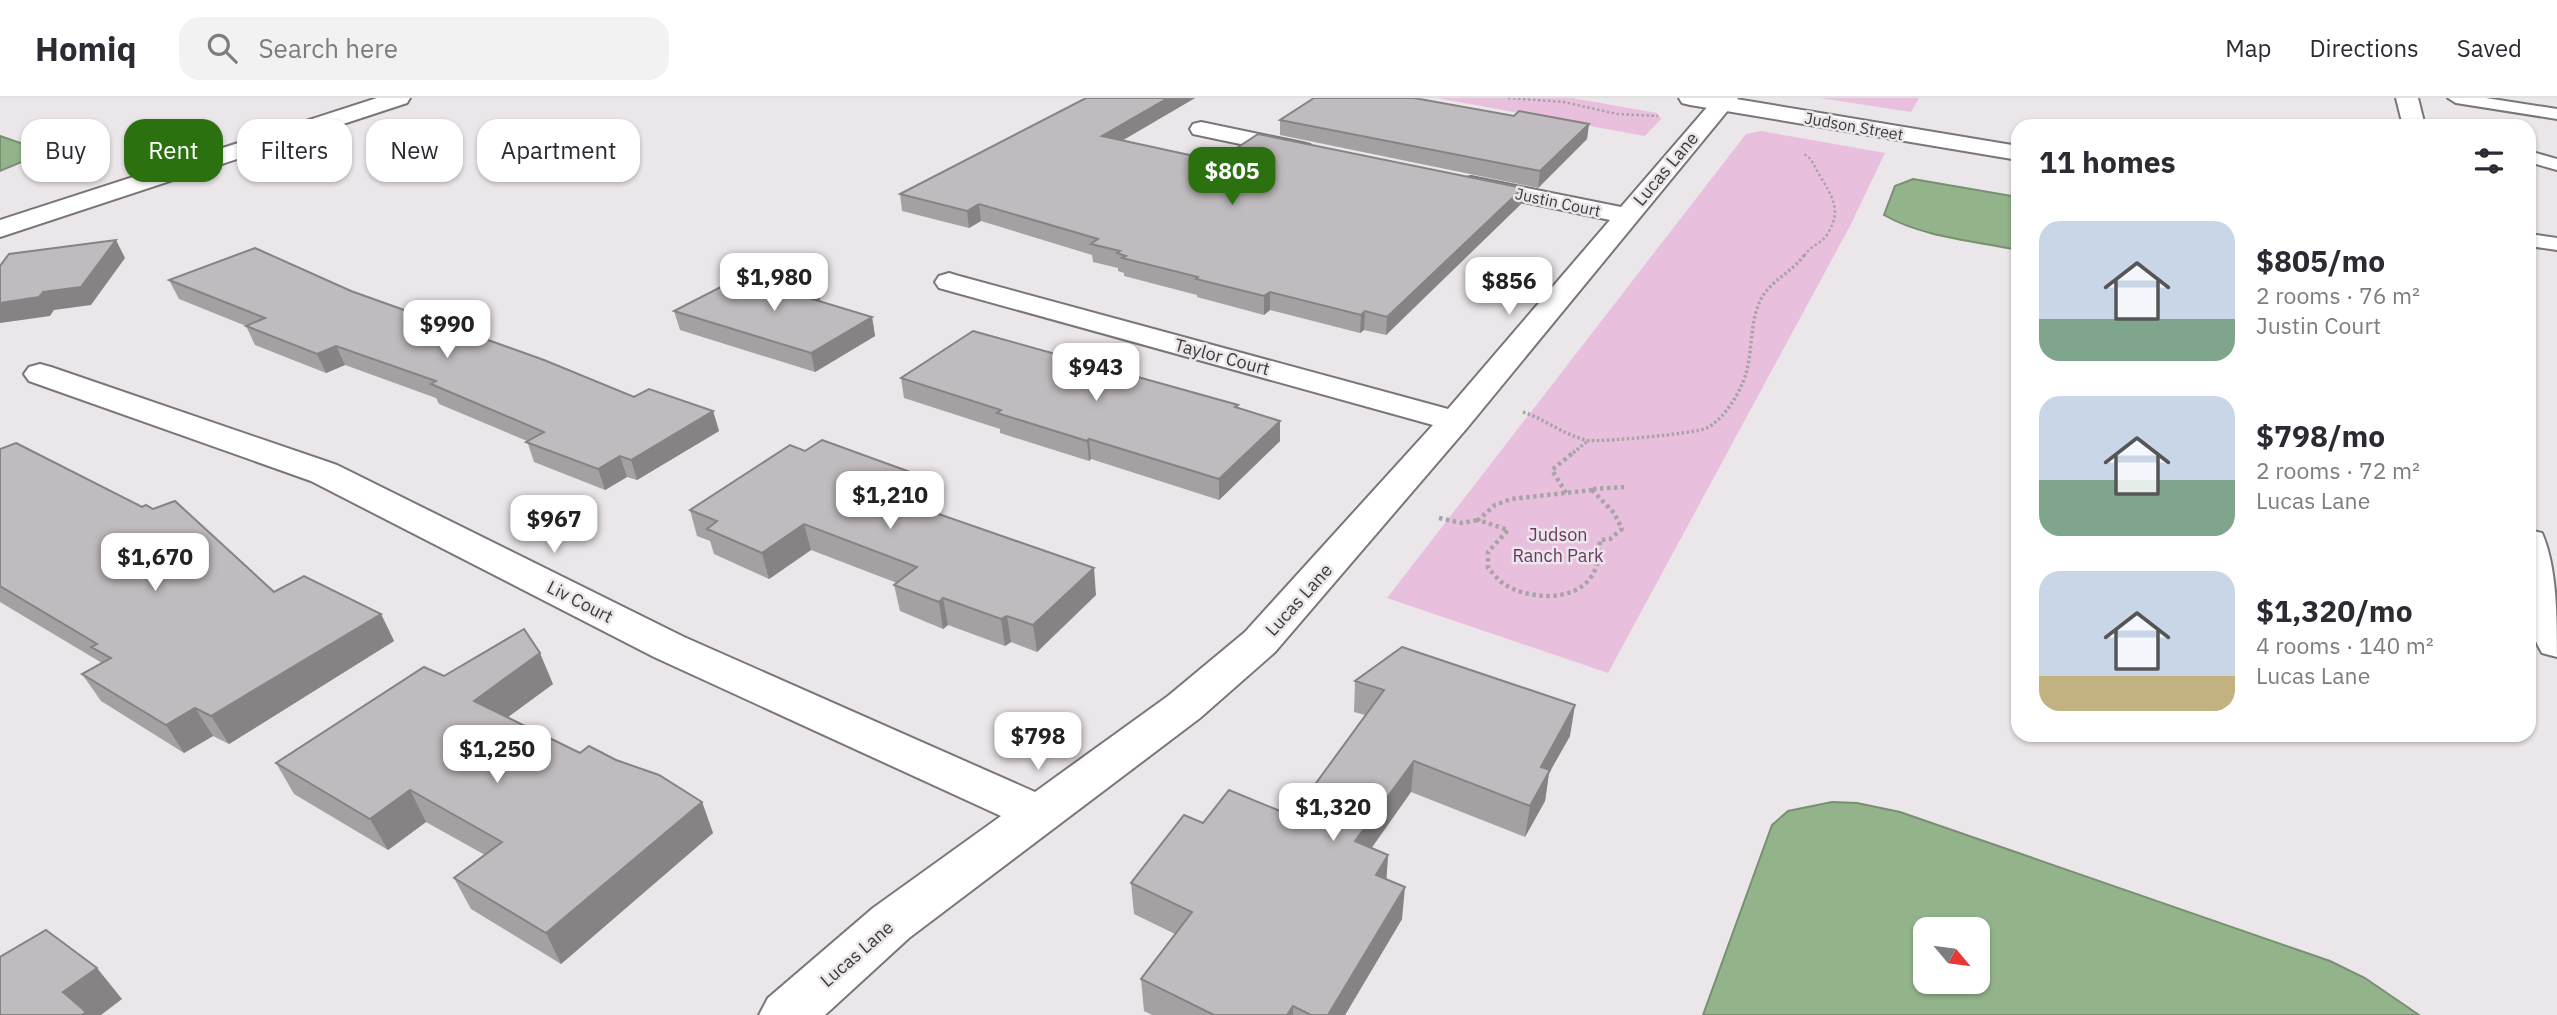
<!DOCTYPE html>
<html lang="en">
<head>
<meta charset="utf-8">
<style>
	:root { --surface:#fff; --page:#f2f2f3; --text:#2b2b33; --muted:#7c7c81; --line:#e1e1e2; --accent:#2b710f }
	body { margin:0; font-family:"IBM Plex Sans",sans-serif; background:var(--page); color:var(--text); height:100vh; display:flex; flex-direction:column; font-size:26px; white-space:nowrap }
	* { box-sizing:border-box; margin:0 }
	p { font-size:23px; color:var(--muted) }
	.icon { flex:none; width:38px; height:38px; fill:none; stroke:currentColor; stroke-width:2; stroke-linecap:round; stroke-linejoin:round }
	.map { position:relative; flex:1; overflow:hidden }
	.drawer { position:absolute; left:2011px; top:21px; width:525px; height:623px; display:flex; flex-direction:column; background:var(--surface); border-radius:21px; box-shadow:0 2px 5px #0004 }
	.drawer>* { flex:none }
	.top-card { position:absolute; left:21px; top:21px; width:665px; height:63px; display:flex; gap:14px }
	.needle { width:46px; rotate:119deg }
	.controls { position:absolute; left:1913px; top:819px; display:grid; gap:14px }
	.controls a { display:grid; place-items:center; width:77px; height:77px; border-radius:14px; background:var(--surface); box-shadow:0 2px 5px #0004; font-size:35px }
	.price { position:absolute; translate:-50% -60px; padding:0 16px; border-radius:14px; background:#fff; color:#222; font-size:23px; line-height:46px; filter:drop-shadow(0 2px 4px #0008) }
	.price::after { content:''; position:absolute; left:50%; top:42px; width:21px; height:16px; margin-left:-10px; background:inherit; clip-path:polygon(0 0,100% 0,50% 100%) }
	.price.active { background:var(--accent); color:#fff }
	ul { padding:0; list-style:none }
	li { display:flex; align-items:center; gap:21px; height:175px; padding:0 28px }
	li span { display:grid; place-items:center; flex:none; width:196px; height:140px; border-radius:21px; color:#555 }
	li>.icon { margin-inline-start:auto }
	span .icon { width:84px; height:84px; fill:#fffc; stroke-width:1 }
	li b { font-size:30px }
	h2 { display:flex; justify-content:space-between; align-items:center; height:84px; padding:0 28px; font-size:30px }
	.tag { padding:0 24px; border-radius:21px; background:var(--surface); box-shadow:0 2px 5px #0004; font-size:24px; line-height:63px }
	.tag.active { background:var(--accent); color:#fff }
	header { display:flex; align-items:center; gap:42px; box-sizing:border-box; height:98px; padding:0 35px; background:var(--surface); border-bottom:2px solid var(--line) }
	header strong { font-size:33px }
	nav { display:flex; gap:38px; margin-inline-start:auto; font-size:24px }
	.search { width:490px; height:63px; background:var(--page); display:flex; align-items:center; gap:18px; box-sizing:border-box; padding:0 24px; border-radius:21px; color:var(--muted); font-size:26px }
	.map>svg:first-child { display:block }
	.green { fill:#e8c0de }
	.water { fill:#93b48a; stroke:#798f72; stroke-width:2; fill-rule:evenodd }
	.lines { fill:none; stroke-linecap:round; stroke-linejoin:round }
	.lane-casing { stroke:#797578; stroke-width:4 }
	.street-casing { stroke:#797578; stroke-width:4 }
	.secondary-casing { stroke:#797578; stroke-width:4 }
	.path-far2 { stroke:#a8a4a6; stroke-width:2.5; stroke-dasharray:2.5 2.5; stroke-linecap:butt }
	.path-far1 { stroke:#a8a4a6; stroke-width:3.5; stroke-dasharray:2.5 2.5; stroke-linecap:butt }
	.path { stroke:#a8a4a6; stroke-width:4.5; stroke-dasharray:3.5 3.5; stroke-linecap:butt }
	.lane { fill:#fff; fill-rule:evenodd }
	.street { fill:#fff; fill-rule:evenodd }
	.secondary { fill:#fff; fill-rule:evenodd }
	.wall { fill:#a5a1a3 }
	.shaded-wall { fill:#868385 }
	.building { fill:#c0bbbe; stroke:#868385; stroke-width:2 }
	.labels { text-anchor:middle; stroke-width:5; stroke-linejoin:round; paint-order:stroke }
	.far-street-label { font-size:16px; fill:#3c3a3b; stroke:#ebe6e9 }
	.street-label { font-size:18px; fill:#3c3a3b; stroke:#ebe6e9 }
	.park-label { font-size:18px; fill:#6e3663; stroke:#ebe6e9 }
</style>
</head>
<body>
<header>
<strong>Homiq</strong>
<div class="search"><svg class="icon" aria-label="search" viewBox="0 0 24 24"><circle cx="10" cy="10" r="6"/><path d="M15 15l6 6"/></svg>Search here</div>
<nav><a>Map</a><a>Directions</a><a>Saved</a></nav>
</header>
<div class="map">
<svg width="2557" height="917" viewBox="0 0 2557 917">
	<rect width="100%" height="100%" fill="#ebe6e9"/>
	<g class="green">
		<polygon points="1437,0 1572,0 1657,15 1661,21 1645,38"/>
		<polygon points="1820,0 1919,0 1911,14"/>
		<polygon points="1761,33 1885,55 1850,128 1608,575 1387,500 1746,36"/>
	</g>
	<g class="water">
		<polygon points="0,38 41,52 43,55 0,73"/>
		<path d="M 1913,81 L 2018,99 L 2018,152 C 1975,143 1922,139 1884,117 L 1895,88 Z"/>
		<path d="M 1832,704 L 1857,705 L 1900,714 L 2330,863 L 2365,880 L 2419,917 L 1703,917 L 1772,727 L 1788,713 ZM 1978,831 L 1978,884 L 1925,884 L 1925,831 Z"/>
	</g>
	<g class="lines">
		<defs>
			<g id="lane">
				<polygon points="2448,0 2486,0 2557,11 2557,21 2456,5"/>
				<polygon points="2529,53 2557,61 2557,72 2529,64"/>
				<polygon points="2529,136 2557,140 2557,152 2529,148"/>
			</g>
			<g id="street">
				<polygon points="1715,0 1738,0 1467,330 1275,554 1200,620 909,840 825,917 759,917 768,900 873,810 1001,718 654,559 311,383 29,283 24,276 29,269 40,266 51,269 337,367 684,539 1035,694 1168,598 1245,534 1433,327 939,190 935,184 939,178 949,175 959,178 1448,311 1610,122 1462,91 1459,86 1462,81 1471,79 1621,109"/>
				<polygon points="1201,24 1302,45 1310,47 1314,52 1310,57 1302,59 1193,36 1190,31 1193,26"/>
			</g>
			<g id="secondary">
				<polygon points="377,0 410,0 407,5 0,139 0,122"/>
				<polygon points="1679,0 1730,0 2018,48 2018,62 1690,7 1682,5"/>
				<polygon points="2396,0 2418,0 2425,28 2403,28"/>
				<path d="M 2529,432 L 2542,435 C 2557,469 2557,520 2557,559 L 2542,555 C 2521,521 2527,469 2529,432 Z"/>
			</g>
		</defs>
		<use href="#lane" class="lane-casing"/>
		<use href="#street" class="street-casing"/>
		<use href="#secondary" class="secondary-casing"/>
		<g class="path-far2">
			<polyline points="1508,0 1564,4 1617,16 1658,18"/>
			<path d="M 1804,158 C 1811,147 1823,145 1828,135 C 1842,112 1832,98 1820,78 C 1814,69 1814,62 1804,56"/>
		</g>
		<g class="path-far1">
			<path d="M 1523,314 C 1545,321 1564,337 1586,342 C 1597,345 1699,335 1707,330 C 1723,321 1736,301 1743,284 C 1754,258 1748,227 1761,201 C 1771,182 1793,174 1805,156"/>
			<polyline points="1573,355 1589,342"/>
		</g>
		<g class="path">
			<polyline points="1593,391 1624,389"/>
			<path d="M 1592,392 L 1614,415 L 1622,431 L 1610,441 L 1600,442 C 1599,455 1599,468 1591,479 C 1574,505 1527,501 1504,486 C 1498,482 1493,475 1488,470 L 1488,454 L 1508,432 L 1478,422 L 1495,407 L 1511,401 Z"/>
			<polyline points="1566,395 1552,372 1575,353"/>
			<polyline points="1439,420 1462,425 1478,422"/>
		</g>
		<use href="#lane" class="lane"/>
		<use href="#street" class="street"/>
		<use href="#secondary" class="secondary"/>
	</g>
	<g class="wall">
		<polygon points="1086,0 1195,0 1122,42 1217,63 1521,106 1386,237 1364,232 1360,235 1270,212 1264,217 1197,199 1197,197 1124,178 1124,175 1118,173 1118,170 1093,164 1092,157 981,123 969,130 902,113 900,96"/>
		<polygon points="1514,18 1589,26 1587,41 1538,90 1280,37 1280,22"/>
		<polygon points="169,182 351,193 634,299 713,313 719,333 637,382 627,379 605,392 534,364 527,343 439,306 436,300 345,267 326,275 255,247 246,228 179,201"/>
		<polygon points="819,197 820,203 872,219 875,238 815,274 680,232 674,213"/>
		<polygon points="901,280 1238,307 1238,310 1280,323 1280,343 1219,402 1091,361 1089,363 1000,335 1000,331 904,300"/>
		<polygon points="0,351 274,494 381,516 394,543 229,646 213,638 184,655 101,603 82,576 102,565 0,504"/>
		<polygon points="805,353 913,375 917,393 921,394 925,412 1096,497 1037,554 1011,544 1005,548 948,527 943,531 900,513 894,487 897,485 811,452 769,481 714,456 710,443 697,438 690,412"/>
		<polygon points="444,578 553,586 508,619 580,655 702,704 713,735 561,866 471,811 454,780 485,757 426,724 388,752 294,696 276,665"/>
		<polygon points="1355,583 1570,638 1549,675 1545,703 1525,739 1411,694 1371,750 1388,757 1386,782 1402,821 1345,917 1152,917 1144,913 1141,881 1175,836 1134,816 1131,785 1292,718 1365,617 1354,614"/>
	</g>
	<g class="shaded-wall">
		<polygon points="1168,0 1195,0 1103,54 1102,38"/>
		<polygon points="1589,26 1587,41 1538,90 1540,73"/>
		<polygon points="1523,90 1521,106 1386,237 1387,219"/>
		<polygon points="979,106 981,123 969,130 967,113"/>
		<polygon points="116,142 125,160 91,207 54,212 50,218 0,225 0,205 43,194"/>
		<polygon points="1270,194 1270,212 1264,217 1264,198"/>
		<polygon points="819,197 823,215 812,201"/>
		<polygon points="1365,213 1364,232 1360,235 1361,217"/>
		<polygon points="872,219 875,238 815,274 811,255"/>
		<polygon points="336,248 345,267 326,275 317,256"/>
		<polygon points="713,313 719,333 637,382 631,362"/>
		<polygon points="1280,323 1280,343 1219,402 1219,381"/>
		<polygon points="1089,341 1091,361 1089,363 1087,343"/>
		<polygon points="620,358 627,379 605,392 598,371"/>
		<polygon points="913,375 918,397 921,394 926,420 902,412 897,386"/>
		<polygon points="804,426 811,452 769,481 762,455"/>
		<polygon points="1094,470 1096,497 1037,554 1033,527"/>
		<polygon points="943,500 948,527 943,531 939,504"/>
		<polygon points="381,516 394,543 229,646 211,618"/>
		<polygon points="1007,518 1011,544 1005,548 1001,521"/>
		<polygon points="540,555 553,586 489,633 474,603"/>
		<polygon points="1575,607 1570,638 1549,675 1545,703 1525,739 1530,708 1541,669"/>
		<polygon points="195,610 213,638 184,655 166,627"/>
		<polygon points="1414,663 1411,694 1354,775 1355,743"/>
		<polygon points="410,692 426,724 388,752 370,721"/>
		<polygon points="702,704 713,735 561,866 546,835"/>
		<polygon points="1388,757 1386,788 1376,777"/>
		<polygon points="1405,789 1402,821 1345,917 1328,917"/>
		<polygon points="97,870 122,901 101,917 81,917 63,894"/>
		<polygon points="1293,908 1293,917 1287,917"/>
	</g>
	<g class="building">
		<polygon points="1086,0 1168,0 1102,38 1217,63 1258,36 1523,90 1387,219 1365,213 1361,217 1270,194 1264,198 1196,181 1198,179 1122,160 1126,158 1117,155 1120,153 1091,146 1098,141 979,106 967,113 900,96"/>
		<polygon points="1314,0 1414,0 1514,18 1519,13 1589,26 1540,73 1280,22"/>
		<polygon points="116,142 81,189 43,194 39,199 0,205 0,168 9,156"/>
		<polygon points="255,150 351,193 544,262 634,299 649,291 713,313 631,362 620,358 598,371 526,344 544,334 431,286 436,283 336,248 317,256 246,228 265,220 169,182"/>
		<polygon points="746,176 819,197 812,201 872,219 811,255 674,213"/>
		<polygon points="973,233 1238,307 1235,309 1280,323 1219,381 1089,341 1087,343 997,315 1001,312 901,280"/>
		<polygon points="822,342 913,375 897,386 921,394 907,405 1094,470 1033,527 1007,518 1001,521 943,500 939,504 894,487 917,469 804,426 762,455 707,431 717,423 690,412 790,347 805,353"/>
		<polygon points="16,345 142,409 146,407 153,411 175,403 274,494 304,478 381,516 211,618 195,610 166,627 82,576 111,560 91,549 97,546 0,488 0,351"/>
		<polygon points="524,531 540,555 474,603 580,655 589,648 616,662 659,677 702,704 546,835 454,780 502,744 410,692 370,721 276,665 424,569 444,578"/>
		<polygon points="1402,549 1575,607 1541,669 1550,672 1530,708 1414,663 1355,743 1388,757 1376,777 1405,789 1328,917 1311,917 1293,908 1287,917 1214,917 1141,881 1192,814 1131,785 1184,717 1203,725 1229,692 1292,718 1384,592 1355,583"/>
		<polygon points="46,832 97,870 63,894 86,914 82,917 0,917 0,859"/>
	</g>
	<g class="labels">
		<g class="far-street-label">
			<text transform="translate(1854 28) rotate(10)" y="6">Judson Street</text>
			<text transform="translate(1558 104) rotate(12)" y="6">Justin Court</text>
		</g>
		<g class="street-label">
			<text transform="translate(1666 71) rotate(-50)" y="6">Lucas Lane</text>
			<text transform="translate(1222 259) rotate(15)" y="6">Taylor Court</text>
			<text transform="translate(1299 502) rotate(-48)" y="6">Lucas Lane</text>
			<text transform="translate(580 504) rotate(27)" y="6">Liv Court</text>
			<text transform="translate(857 856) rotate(-41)" y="6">Lucas Lane</text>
		</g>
		<g class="park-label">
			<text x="1558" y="443">Judson<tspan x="1558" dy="21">Ranch Park</tspan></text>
		</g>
	</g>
</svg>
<div class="controls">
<a><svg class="needle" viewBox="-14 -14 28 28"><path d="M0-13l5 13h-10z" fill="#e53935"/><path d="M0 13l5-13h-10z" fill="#7c7c81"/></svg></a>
</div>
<b class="price active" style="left:1232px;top:109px">$805</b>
<b class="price" style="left:774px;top:215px">$1,980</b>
<b class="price" style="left:1509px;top:219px">$856</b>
<b class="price" style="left:447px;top:262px">$990</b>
<b class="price" style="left:1096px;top:305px">$943</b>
<b class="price" style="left:890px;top:433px">$1,210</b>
<b class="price" style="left:554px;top:457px">$967</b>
<b class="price" style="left:155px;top:495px">$1,670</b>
<b class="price" style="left:1038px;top:674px">$798</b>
<b class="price" style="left:497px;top:687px">$1,250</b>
<b class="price" style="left:1333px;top:745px">$1,320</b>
<div class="top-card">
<a class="tag">Buy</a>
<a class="tag active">Rent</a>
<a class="tag">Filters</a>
<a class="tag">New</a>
<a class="tag">Apartment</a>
</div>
<section class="drawer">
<h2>11 homes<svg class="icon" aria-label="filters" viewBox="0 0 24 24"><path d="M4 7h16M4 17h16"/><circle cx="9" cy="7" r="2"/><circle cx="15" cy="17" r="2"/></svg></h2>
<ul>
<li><span style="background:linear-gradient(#c9d6e8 70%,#7fa58c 0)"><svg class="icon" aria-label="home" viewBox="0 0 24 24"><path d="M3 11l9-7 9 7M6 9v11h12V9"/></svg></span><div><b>$805/mo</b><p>2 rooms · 76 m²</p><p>Justin Court</p></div></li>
<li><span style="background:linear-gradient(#c9d6e8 60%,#7fa58c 0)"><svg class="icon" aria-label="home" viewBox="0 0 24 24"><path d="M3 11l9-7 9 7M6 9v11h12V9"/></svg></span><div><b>$798/mo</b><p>2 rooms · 72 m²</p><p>Lucas Lane</p></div></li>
<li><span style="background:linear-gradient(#c9d6e8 75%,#c2b280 0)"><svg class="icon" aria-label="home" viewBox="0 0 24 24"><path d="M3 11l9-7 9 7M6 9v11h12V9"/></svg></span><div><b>$1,320/mo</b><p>4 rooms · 140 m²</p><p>Lucas Lane</p></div></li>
</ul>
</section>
</div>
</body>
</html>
